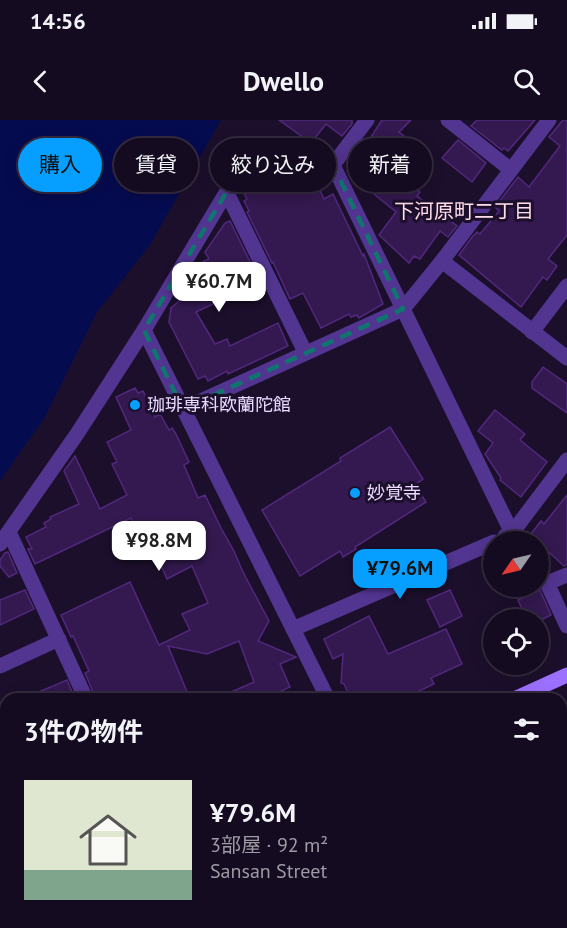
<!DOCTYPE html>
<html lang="ja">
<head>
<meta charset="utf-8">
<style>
	:root { --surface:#150b21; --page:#22192e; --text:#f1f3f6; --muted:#9d9ba5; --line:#342b3f; --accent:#069fff }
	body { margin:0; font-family:"PT Sans","Noto Sans JP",sans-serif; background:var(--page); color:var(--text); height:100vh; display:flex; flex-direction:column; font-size:22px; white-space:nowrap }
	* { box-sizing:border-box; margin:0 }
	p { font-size:20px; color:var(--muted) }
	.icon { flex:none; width:33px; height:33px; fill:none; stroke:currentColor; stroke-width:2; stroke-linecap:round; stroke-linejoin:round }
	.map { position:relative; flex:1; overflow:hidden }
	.panel { position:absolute; left:0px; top:573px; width:567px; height:236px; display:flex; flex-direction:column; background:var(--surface); border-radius:18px 18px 0 0; box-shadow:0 3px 15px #0003,0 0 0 2px var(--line) }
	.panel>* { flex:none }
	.top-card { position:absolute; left:18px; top:18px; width:531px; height:54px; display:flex; gap:12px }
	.needle { width:39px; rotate:236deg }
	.controls { position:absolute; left:483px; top:411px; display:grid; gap:12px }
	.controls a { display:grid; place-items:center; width:66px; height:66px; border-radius:50%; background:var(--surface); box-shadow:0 3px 15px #0003,0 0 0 2px var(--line); font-size:30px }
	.price { position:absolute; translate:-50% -51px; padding:0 14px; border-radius:12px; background:#fff; color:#222; font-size:20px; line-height:39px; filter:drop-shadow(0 2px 3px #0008) }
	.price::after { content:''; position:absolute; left:50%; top:36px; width:18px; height:14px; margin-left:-9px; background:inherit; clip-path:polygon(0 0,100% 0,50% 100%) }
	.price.on { background:var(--accent); color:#111 }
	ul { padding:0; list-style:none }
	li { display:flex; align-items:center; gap:18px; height:150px; padding:0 24px }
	li span { display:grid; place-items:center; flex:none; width:168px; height:120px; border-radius:0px; color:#555 }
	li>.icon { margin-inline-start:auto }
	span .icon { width:72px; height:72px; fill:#fffc; stroke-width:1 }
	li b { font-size:26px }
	h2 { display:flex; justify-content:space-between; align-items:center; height:72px; padding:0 24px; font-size:26px }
	.chip { padding:0 21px; border-radius:27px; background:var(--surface); box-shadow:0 3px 15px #0003,0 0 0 2px var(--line); font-size:21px; line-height:54px }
	.chip.on { background:var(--accent); color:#111 }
	.status { display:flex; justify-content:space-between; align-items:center; height:42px; padding:0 30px; background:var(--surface); direction:ltr }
	.status svg { height:16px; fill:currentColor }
	header { display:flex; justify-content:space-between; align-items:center; height:78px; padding:0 24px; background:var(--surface); font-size:27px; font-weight:700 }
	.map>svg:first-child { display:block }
	.green { fill:#112e37 }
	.water { fill:#050b4f }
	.building { fill:#33194f; stroke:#52287e; stroke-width:1.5 }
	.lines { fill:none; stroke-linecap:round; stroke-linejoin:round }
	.minor { stroke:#523590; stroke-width:15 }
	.tertiary { stroke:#523590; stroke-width:15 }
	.secondary { stroke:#9d71ff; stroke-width:15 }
	.marked { fill:none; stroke:#0f766e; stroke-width:4.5; stroke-dasharray:12 8; stroke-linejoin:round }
	.poi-dot { fill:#069fff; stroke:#1c0f2c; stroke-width:2 }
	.labels { text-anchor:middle; stroke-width:6; stroke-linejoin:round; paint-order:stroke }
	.poi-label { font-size:18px; fill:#e9daff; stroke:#1c0f2c; text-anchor:start }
	.neighbourhood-label { font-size:20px; fill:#ffdce8; stroke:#1c0f2c }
</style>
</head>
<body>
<div class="status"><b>14:56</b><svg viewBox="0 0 49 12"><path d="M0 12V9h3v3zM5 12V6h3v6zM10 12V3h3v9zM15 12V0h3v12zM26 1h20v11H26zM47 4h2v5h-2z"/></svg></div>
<header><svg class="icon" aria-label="back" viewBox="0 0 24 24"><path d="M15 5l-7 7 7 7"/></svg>Dwello<svg class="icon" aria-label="search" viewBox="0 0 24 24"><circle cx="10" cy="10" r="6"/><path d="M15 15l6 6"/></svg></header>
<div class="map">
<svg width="567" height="808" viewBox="0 0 567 808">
	<rect width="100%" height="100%" fill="#1c0f2c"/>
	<polygon class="green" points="207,802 334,803 329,808 193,808"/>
	<polygon class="water" points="0,0 221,0 150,125 97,192 45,297 0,361"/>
	<g class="building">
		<polygon points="279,0 352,0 352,4 342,16 326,4 311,23"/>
		<polygon points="382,0 411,0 399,12 422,31 404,56 420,72 417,76 457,106 448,117 440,111 420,139 414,136 409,143 379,115 396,92 369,70 372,67 354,54 354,48 365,33 362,31"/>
		<polygon points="477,0 535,0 508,31 504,28 502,30 471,6"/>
		<polygon points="563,0 567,0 567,115 548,139 557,146 547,160 543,157 521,187 459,135 472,117 477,112 480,114 499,91 495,87 518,57 529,67 560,26 549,17"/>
		<polygon points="458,20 486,43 472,62 442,38"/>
		<polygon points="286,47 294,59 306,52 310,58 314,57 324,79 333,74 363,136 364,134 383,184 359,198 357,195 351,197 349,194 321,208 303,173 290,179 273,142 272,143 247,92 249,91 244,81 247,79 243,72 249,68 248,66"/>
		<polygon points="230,101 255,152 230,164 234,174 196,192 215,224 227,219 230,226 278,203 288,226 228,254 227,251 208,261 205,256 198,259 169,202 171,188 179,181 179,173 204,159 198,144 209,139 205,132 225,103"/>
		<polygon points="543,247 567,264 567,293 532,268 532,262"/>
		<polygon points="135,268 138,273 143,271 155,297 160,294 169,310 172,308 176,314 189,342 184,345 198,378 205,375 221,408 234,431 243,452 269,501 258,521 296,537 280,544 290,567 264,579 215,579 254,562 239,521 207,534 168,526 190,579 96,579 85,553 89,551 73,516 71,517 61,495 130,462 159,525 190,510 182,494 208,483 192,446 167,459 157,436 152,437 143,416 141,417 131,398 35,444 28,429 32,429 26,417 46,407 44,403 51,399 50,397 79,384 64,351 75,336 100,389 127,375 112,344 117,342 107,322 131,310 116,277"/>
		<polygon points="495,290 525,314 520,320 547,342 521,377 500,360 501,358 485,334 493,323 478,311"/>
		<polygon points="390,307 423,359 415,365 426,382 355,427 356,429 343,437 340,431 300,456 262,390 341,341 340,338"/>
		<polygon points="567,375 567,445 564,446 530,415 541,401 544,404"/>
		<polygon points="8,432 17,453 9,457 0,446 0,440 5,433"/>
		<polygon points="25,470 34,489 0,505 0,480"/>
		<polygon points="450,470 462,496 440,507 427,480"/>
		<polygon points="540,470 551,495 541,500 527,500 518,480"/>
		<polygon points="369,496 388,534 446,509 462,544 431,558 434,564 402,579 351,579 344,564 341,563 343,534 333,539 324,519"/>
		<polygon points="67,560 75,579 22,579"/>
	</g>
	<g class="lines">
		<g class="minor">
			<polyline points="448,0 511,50"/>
			<polyline points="333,45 512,413 518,422"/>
			<polyline points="333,45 367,0"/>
			<polyline points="227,73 305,232"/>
			<polyline points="442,141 567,238"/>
			<polyline points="403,189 442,141 549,0"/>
			<polyline points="532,212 567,166"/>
			<polyline points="9,412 86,579"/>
			<polyline points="505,416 512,413 567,340"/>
			<polyline points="0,424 77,314 144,210 251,31 333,45"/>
			<polyline points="538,451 547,463 567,506"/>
			<polyline points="547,463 567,455"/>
			<polyline points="293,509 494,422"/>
			<polyline points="0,546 59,519"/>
			<polyline points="561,624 567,640"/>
			<polyline points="0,627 6,640"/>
			<polyline points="561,674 567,664"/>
			<polyline points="561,764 567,768"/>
			<polyline points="78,802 80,808"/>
			<polyline points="244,802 247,808"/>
			<polyline points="494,802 503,808"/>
			<polyline points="331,808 335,802"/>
		</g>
		<g class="tertiary">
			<polyline points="144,210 328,579"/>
			<polyline points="183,289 403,189"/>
		</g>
		<g class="secondary">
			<polyline points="514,579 567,555"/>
			<polyline points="1,808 13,802"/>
		</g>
	</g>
	<path class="marked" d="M 251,31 L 333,45 L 403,189 L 183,289 L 144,210 Z"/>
	<g class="poi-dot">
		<circle cx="135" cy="285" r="6"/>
		<circle cx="355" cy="373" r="6"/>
	</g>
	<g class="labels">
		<g class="poi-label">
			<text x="147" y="291">珈琲専科欧蘭陀館</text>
			<text x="367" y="379">妙覚寺</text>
		</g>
		<g class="neighbourhood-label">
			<text x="464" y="98">下河原町二丁目</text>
		</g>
	</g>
</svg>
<div class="controls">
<a><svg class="needle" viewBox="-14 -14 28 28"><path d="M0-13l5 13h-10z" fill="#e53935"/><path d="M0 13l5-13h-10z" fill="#9d9ba5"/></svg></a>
<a><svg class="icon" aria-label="locate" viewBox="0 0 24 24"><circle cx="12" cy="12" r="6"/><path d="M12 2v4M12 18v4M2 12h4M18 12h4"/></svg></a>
</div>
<b class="price" style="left:219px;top:193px">¥60.7M</b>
<b class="price" style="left:159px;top:452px">¥98.8M</b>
<b class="price on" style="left:400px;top:480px">¥79.6M</b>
<div class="top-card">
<a class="chip on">購入</a>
<a class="chip">賃貸</a>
<a class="chip">絞り込み</a>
<a class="chip">新着</a>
</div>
<section class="panel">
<h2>3件の物件<svg class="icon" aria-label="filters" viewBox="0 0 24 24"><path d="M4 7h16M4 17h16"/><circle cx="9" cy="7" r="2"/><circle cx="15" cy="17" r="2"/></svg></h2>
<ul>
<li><span style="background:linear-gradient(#dfe7d0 75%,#7fa58c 0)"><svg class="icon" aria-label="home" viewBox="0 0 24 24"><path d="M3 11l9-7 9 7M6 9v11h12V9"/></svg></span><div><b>¥79.6M</b><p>3部屋 · 92 m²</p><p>Sansan Street</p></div></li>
</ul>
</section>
</div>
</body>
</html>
